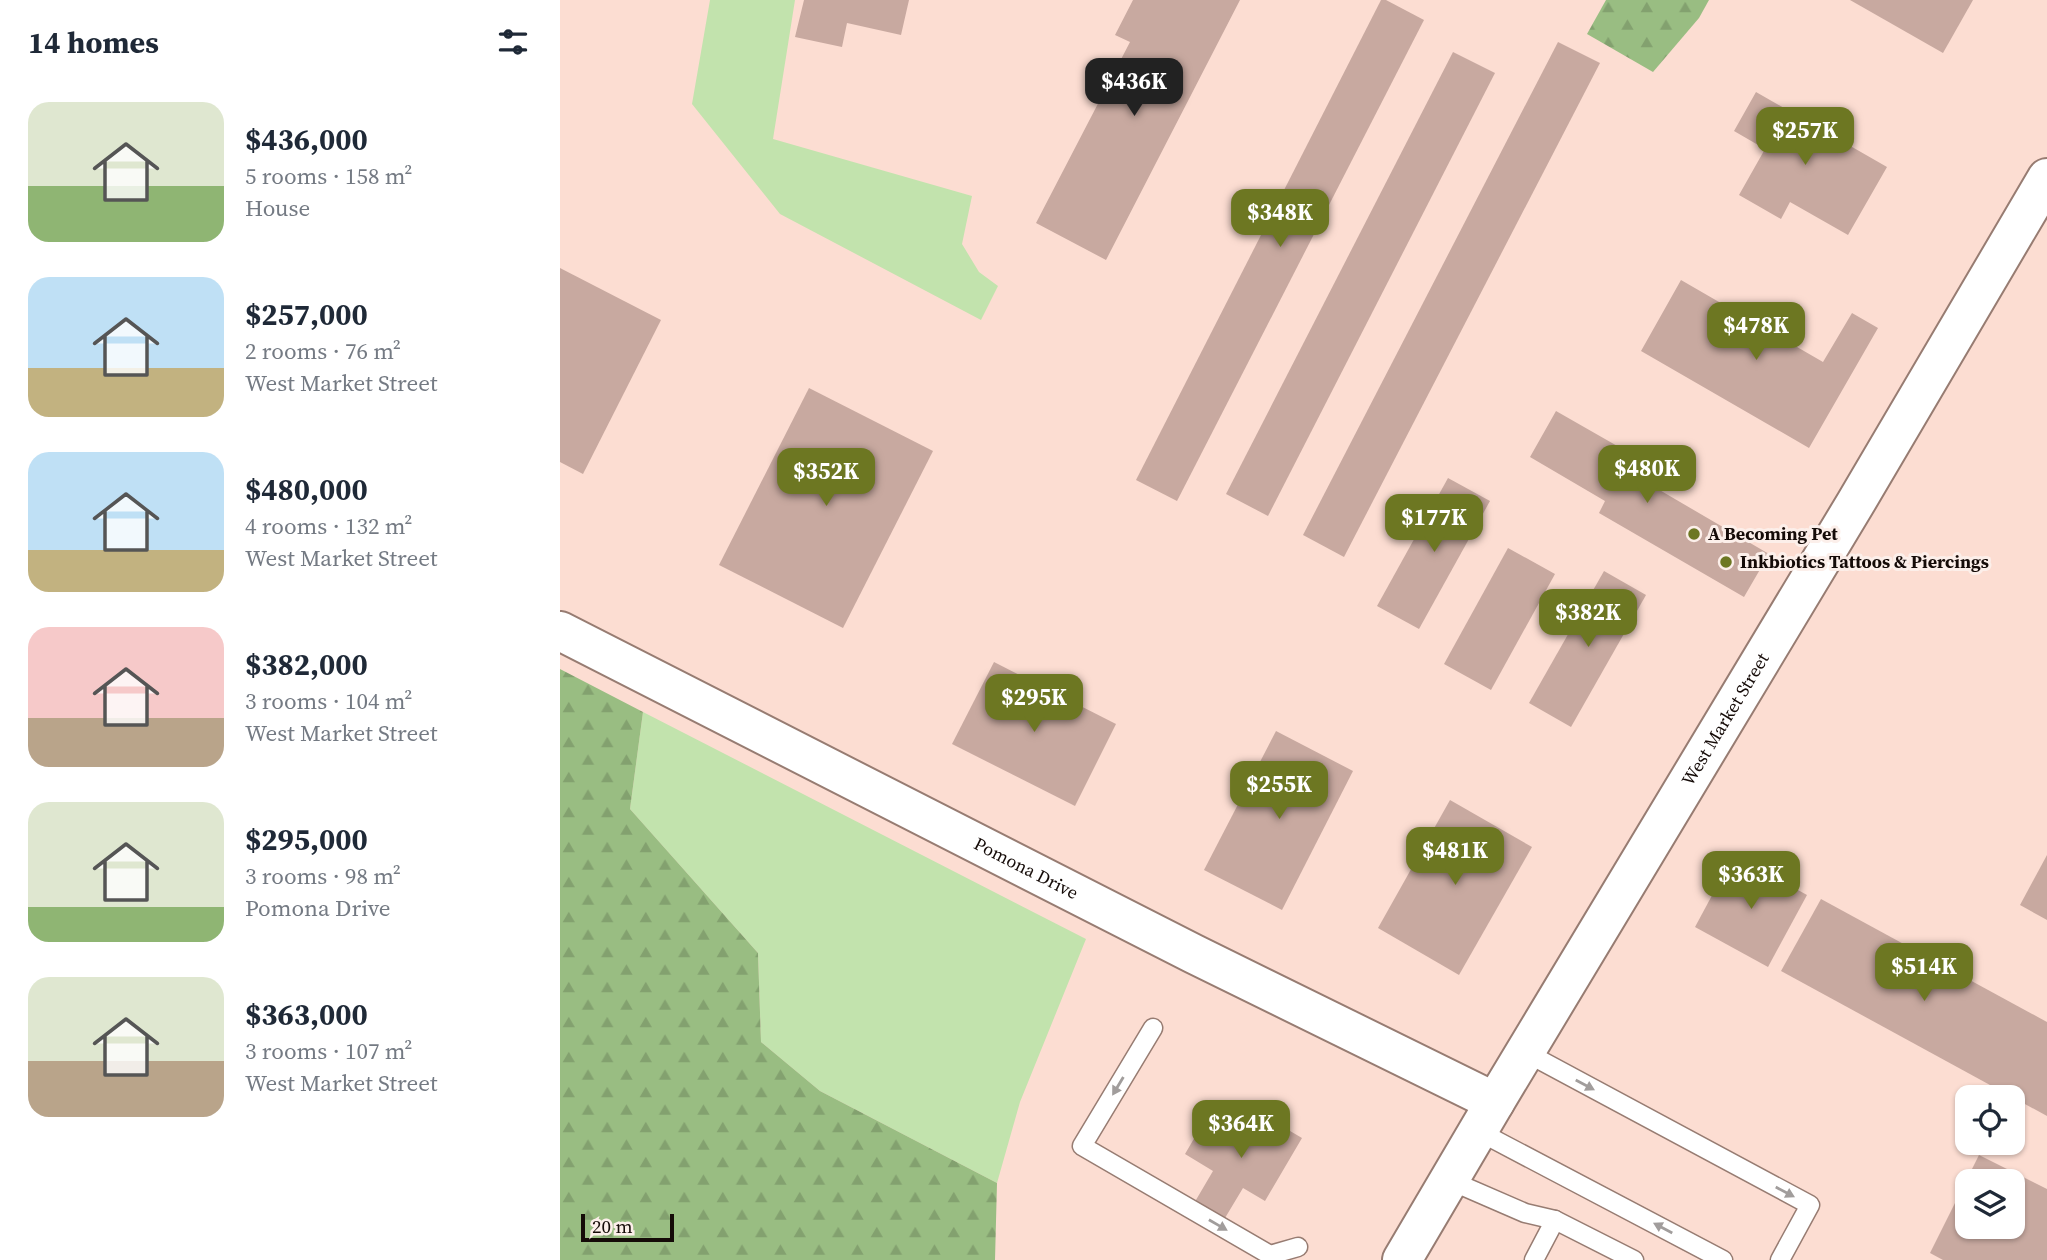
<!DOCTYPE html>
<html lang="en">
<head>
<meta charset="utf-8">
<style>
	:root { --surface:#fff; --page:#f6f6f7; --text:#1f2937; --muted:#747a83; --accent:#6d7722 }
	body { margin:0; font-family:"Source Serif 4",serif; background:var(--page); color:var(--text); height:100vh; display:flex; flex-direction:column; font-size:26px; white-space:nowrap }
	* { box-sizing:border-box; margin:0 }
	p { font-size:23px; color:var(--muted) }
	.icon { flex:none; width:38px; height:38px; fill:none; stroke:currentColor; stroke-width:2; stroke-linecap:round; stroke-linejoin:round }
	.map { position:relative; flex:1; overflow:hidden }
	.drawer { display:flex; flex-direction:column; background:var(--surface); width:560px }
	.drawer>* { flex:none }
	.fabs { position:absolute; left:1395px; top:1085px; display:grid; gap:14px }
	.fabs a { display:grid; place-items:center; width:70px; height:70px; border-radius:14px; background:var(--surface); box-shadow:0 2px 5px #0004; font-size:35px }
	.scale { position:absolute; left:21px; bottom:18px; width:93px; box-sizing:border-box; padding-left:7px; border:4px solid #150b08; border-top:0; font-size:19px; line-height:24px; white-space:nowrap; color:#150b08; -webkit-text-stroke:5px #fcefea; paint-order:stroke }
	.price { position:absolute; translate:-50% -60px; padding:0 16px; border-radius:14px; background:var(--accent); color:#fff; font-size:23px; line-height:46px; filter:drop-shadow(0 2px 4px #0008) }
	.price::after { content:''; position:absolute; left:50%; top:42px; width:21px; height:16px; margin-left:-10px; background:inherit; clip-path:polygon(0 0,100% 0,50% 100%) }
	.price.on { background:#222; color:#fff }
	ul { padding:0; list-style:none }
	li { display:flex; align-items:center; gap:21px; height:175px; padding:0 28px }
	li span { display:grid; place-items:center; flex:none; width:196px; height:140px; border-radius:21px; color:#555 }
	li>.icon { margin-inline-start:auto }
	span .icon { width:84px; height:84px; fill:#fffc; stroke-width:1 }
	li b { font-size:30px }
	h2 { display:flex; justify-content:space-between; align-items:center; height:84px; padding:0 28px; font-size:30px }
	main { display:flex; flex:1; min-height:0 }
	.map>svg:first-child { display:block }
	.green { fill:#c2e3ad }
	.forest { fill:url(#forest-firs) }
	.building { fill:#c8a9a0; fill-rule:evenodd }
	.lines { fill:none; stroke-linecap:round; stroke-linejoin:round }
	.lane-casing { stroke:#977c72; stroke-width:21 }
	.secondary-casing { stroke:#977c72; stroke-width:42 }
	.primary-casing { stroke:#977c72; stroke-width:42 }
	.lane { stroke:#fff; stroke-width:18 }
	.secondary { stroke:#fff; stroke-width:38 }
	.primary { stroke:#fff; stroke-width:38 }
	.oneway { fill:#a19d9c }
	.poi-dot { fill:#6d7722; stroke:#fcefea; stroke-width:2.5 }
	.labels { text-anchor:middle; stroke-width:6; stroke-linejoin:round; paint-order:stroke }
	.poi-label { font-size:18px; font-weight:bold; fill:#150b08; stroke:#fcefea; text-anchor:start }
	.street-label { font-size:18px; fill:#150b08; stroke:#fcefea }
</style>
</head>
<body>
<main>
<section class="drawer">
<h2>14 homes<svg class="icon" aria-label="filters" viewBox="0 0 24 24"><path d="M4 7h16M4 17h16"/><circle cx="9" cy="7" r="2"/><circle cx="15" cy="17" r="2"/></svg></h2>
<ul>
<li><span style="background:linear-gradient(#dfe7d0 60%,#8fb573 0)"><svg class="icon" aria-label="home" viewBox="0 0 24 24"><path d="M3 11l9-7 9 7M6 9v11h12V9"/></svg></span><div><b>$436,000</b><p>5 rooms · 158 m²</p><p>House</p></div></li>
<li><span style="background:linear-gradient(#bfe0f5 65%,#c2b280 0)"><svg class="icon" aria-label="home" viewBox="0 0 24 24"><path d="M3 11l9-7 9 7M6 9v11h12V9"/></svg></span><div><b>$257,000</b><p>2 rooms · 76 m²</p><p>West Market Street</p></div></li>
<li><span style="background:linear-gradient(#bfe0f5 70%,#c2b280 0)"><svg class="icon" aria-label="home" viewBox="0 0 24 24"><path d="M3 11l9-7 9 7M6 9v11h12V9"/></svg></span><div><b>$480,000</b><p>4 rooms · 132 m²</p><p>West Market Street</p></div></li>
<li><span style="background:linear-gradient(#f6c9c9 65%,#b9a48a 0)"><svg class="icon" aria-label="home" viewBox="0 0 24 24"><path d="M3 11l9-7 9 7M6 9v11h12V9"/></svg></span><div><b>$382,000</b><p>3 rooms · 104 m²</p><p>West Market Street</p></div></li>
<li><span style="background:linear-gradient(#dfe7d0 75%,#8fb573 0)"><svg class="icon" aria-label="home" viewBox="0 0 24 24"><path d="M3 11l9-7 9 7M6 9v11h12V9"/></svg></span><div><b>$295,000</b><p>3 rooms · 98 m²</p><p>Pomona Drive</p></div></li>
<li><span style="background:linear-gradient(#dfe7d0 60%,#b9a48a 0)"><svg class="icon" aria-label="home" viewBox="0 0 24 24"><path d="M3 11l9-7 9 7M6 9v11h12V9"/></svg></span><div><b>$363,000</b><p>3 rooms · 107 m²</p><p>West Market Street</p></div></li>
</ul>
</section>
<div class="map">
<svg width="1487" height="1260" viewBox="0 0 1487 1260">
	<defs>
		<pattern id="forest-firs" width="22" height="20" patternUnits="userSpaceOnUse" patternTransform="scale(1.75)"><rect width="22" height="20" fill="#99bd82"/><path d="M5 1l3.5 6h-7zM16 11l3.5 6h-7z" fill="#83a16f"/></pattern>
	</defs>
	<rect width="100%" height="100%" fill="#fcddd2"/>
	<g class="green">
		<polygon points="150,0 235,0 213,139 412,196 402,244 419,272 438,286 421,320 220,214 132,104"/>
		<polygon points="83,712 526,939 460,1102 437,1183 260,1091 201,1042 198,953 70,809"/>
	</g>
	<g class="forest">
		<polygon points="1046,0 1149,0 1139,18 1093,72 1027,34"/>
		<polygon points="0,669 83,712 70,809 198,953 201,1042 260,1091 437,1183 435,1260 0,1260"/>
	</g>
	<g class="building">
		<polygon points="244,0 349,0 341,35 287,23 282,47 235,37"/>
		<polygon points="573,0 680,0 546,260 476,223 570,42 555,35"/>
		<polygon points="821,0 826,0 864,20 617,501 576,480"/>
		<polygon points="1290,0 1413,0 1383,53"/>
		<polygon points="998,42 1040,63 784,557 743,535"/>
		<polygon points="893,52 935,73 708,516 666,494"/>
		<polygon points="1196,92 1327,167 1288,235 1230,202 1221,219 1179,195 1205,149 1174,131"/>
		<polygon points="0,268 101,320 23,474 0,462"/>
		<polygon points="1121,280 1263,362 1292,313 1318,328 1249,448 1081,351"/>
		<polygon points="249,388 373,451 283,628 159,565"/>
		<polygon points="996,411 1087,463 1079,478 1209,554 1184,597 1039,513 1045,501 970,457"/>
		<polygon points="888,478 930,501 859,629 817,606"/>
		<polygon points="948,548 995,574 931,690 884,664"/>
		<polygon points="1044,571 1086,595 1011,727 969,703"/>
		<polygon points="434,662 556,724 515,806 392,744"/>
		<polygon points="716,731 793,771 722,910 644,870"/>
		<polygon points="890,800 972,847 899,975 818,928"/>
		<polygon points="1487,855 1487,920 1460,905"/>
		<polygon points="1180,858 1247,895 1208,967 1135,927 1170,862"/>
		<polygon points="1261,899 1487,1022 1487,1116 1221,971"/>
		<polygon points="689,1107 742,1138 705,1201 683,1188 662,1223 633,1205 653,1171 625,1154 646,1118 673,1134"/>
		<path d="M 1419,1155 L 1487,1189 L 1487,1260 L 1383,1260 L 1370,1253 ZM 1407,1181 L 1452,1181 L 1452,1227 L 1407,1227 Z"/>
	</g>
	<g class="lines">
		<defs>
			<g id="lane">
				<polyline points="593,1028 522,1146 710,1255 738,1247"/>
				<polyline points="965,1052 1250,1205 1220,1260"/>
				<polyline points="918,1131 1163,1260"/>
				<polyline points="889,1180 965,1213 995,1220 1074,1260"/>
				<polyline points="974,1260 995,1220"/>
			</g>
			<g id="secondary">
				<path id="s1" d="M 0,631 L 634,954 L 935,1102"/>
			</g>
			<g id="primary">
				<path id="s2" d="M 842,1260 L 935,1102 L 1295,504 L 1487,178"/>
			</g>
		</defs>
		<use href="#lane" class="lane-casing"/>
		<use href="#secondary" class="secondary-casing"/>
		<use href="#primary" class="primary-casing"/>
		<use href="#lane" class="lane"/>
		<use href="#secondary" class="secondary"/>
		<use href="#primary" class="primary"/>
	</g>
	<defs><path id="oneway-solid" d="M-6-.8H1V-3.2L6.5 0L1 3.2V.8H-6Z" transform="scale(1.75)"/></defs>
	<g class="oneway">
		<use href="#oneway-solid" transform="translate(1025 1085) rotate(28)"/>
		<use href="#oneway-solid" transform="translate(558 1086) rotate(121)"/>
		<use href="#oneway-solid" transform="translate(1225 1192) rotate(28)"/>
		<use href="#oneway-solid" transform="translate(658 1225) rotate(30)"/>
		<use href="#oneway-solid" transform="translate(1103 1228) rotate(-152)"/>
	</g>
	<g class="poi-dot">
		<circle cx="1134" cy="534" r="7"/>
		<circle cx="1166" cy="562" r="7"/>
	</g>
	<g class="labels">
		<g class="poi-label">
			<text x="1148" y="540">A Becoming Pet</text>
			<text x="1180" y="568">Inkbiotics Tattoos &amp; Piercings</text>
		</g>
		<g class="street-label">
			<text dy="6" stroke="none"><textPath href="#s2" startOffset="630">West Market Street</textPath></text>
			<text dy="6" stroke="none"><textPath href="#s1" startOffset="523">Pomona Drive</textPath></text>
		</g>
	</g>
</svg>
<div class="fabs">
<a><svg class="icon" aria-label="locate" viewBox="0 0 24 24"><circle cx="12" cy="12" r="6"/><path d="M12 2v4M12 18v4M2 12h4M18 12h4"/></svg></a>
<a><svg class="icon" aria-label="layers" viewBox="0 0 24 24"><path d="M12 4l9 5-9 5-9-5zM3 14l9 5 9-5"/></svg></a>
</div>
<div class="scale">20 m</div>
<b class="price on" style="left:574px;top:118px">$436K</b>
<b class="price" style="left:1245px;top:167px">$257K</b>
<b class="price" style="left:720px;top:249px">$348K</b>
<b class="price" style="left:1196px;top:362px">$478K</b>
<b class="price" style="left:1087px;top:505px">$480K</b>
<b class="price" style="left:266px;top:508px">$352K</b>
<b class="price" style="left:874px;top:554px">$177K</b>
<b class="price" style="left:1028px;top:649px">$382K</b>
<b class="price" style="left:474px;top:734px">$295K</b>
<b class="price" style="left:719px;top:821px">$255K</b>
<b class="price" style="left:895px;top:887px">$481K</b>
<b class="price" style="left:1191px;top:911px">$363K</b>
<b class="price" style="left:1364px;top:1003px">$514K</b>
<b class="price" style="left:681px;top:1160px">$364K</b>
</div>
</main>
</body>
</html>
